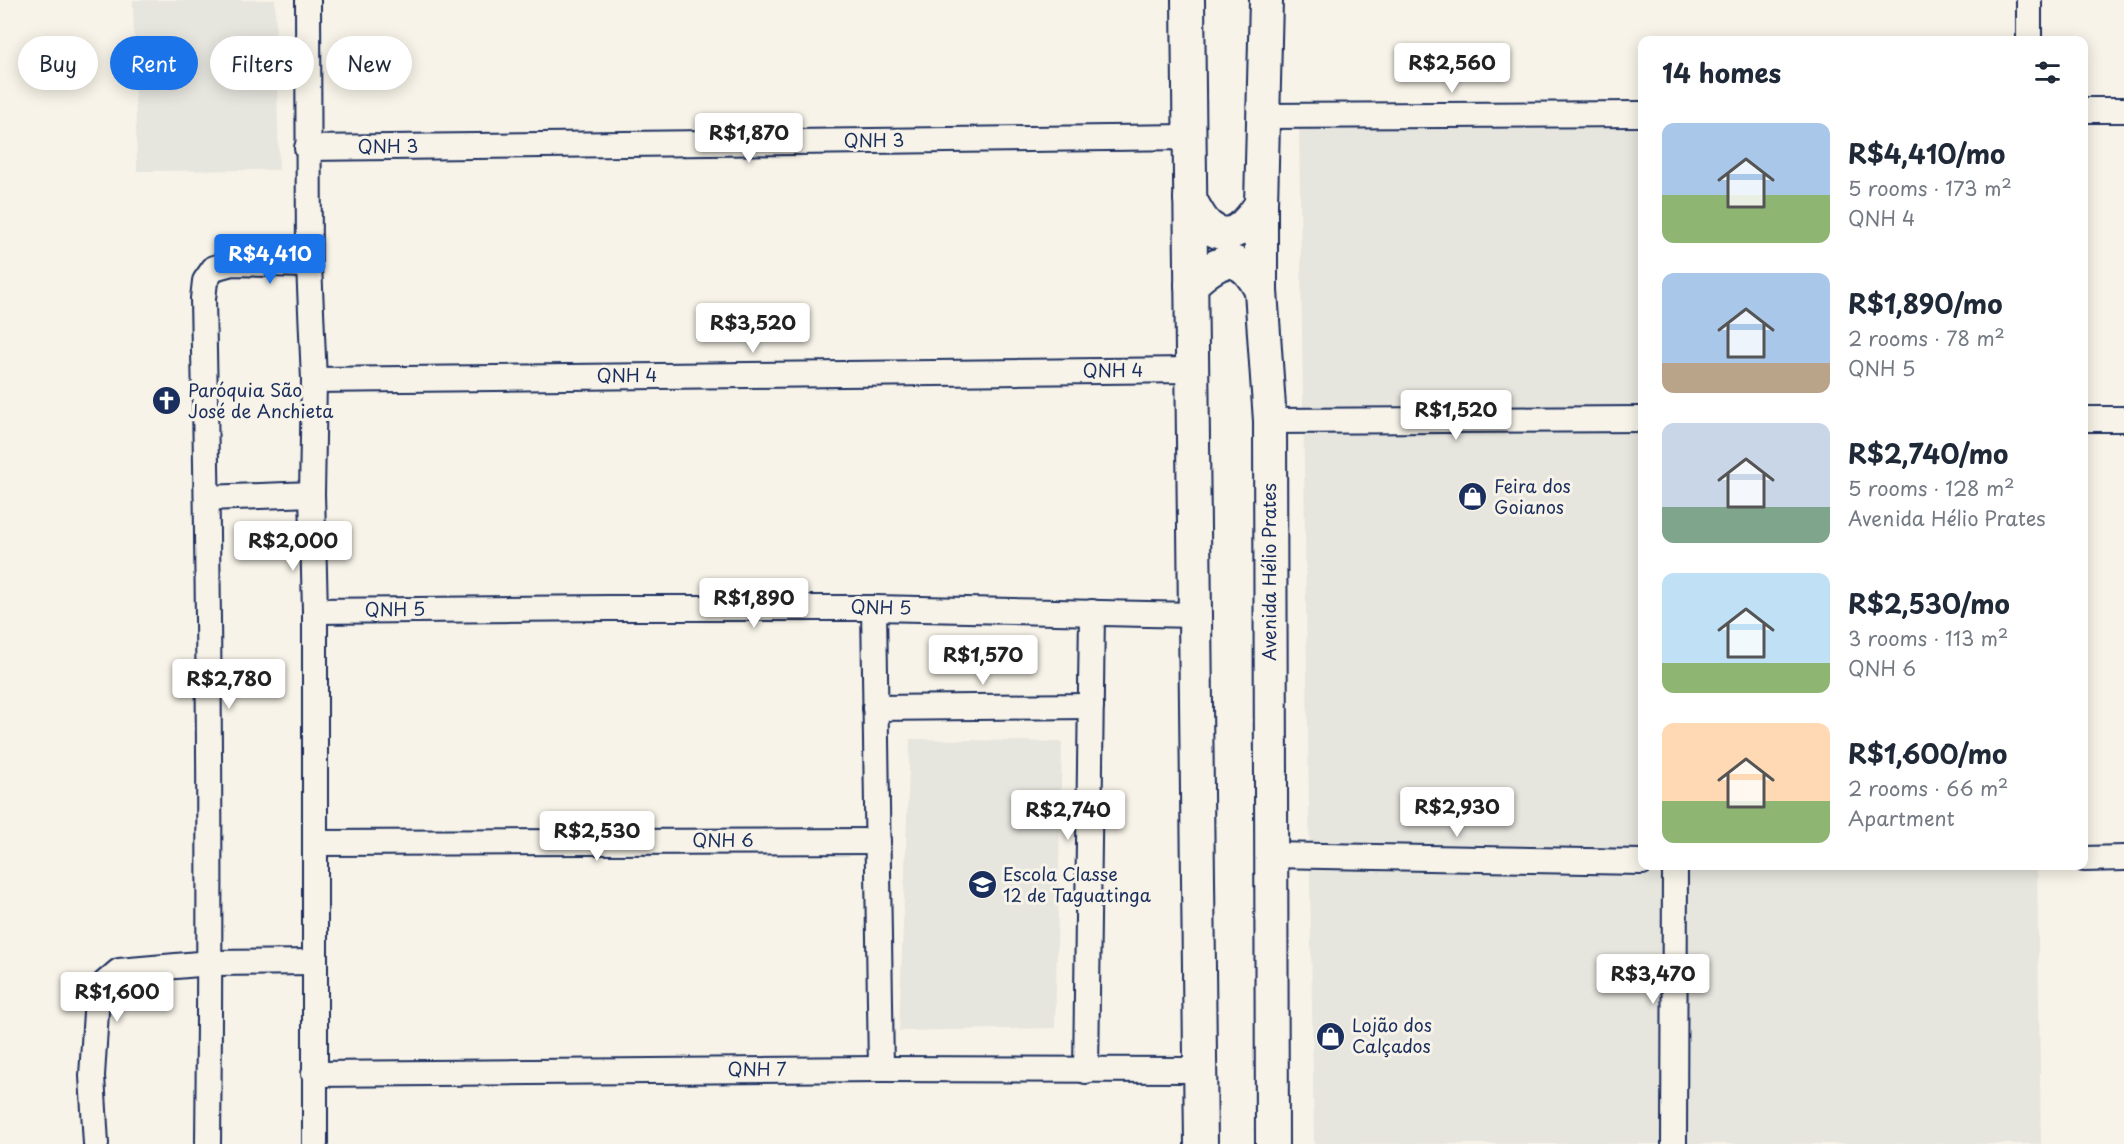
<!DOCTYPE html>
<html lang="en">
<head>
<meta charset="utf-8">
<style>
	:root { --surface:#fff; --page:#f2f2f3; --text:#1f2937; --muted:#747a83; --accent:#1a73e8 }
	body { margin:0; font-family:"Playpen Sans",sans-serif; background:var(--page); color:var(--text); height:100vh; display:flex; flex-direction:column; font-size:22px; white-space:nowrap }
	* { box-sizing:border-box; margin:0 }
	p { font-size:20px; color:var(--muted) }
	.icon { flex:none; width:33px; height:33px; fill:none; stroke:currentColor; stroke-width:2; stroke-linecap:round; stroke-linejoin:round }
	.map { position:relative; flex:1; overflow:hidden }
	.details { position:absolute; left:1638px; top:36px; width:450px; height:834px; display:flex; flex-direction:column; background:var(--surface); border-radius:12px; box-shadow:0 3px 15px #0003 }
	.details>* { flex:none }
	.hud { position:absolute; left:18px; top:36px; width:570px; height:54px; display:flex; gap:12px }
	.price { position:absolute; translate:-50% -51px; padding:0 14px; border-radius:6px; background:#fff; color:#222; font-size:20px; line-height:39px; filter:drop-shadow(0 2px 3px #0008) }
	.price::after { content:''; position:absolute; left:50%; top:36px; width:18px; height:14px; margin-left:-9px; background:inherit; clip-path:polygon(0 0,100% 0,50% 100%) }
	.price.on { background:var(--accent); color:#fff }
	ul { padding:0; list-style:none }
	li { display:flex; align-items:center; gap:18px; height:150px; padding:0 24px }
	li span { display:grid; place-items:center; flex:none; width:168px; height:120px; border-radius:12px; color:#555 }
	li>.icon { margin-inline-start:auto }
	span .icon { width:72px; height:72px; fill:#fffc; stroke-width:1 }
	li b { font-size:26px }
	h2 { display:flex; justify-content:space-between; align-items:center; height:72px; padding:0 24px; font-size:26px }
	.pill { padding:0 21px; border-radius:27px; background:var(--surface); box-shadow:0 3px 15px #0003; font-size:21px; line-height:54px }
	.pill.on { background:var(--accent); color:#fff }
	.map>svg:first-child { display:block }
	.built { fill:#e6e5de }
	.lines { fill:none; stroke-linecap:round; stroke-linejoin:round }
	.minor-casing { stroke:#1b2f5e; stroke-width:28 }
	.major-casing { stroke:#1b2f5e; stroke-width:36 }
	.minor { stroke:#f7f3e8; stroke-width:24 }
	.major { stroke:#f7f3e8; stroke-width:32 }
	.labels { text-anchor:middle; stroke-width:6; stroke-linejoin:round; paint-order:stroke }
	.street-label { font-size:18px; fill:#1b2f5e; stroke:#f7f3e8 }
	.poi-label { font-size:18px; fill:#1b2f5e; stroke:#f7f3e8; text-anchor:start }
</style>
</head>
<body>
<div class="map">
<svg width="2124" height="1144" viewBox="0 0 2124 1144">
	<rect width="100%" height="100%" fill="#f7f3e8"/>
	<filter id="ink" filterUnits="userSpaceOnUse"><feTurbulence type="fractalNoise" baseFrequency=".0167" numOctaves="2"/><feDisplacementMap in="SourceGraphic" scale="12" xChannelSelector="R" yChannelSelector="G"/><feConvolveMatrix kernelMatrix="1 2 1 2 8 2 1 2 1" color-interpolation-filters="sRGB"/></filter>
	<g filter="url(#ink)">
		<g class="built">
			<polygon points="133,0 275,0 279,170 137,171"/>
			<polygon points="1299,128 1642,129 1642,866 2037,866 2041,1144 1314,1144"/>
			<polygon points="910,739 1062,742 1055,1028 899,1031"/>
		</g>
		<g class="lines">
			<defs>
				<g id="minor">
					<polyline points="308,0 309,265 314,380 312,494 315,611 315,1144"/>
					<polyline points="2029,0 2029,40"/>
					<polyline points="2084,110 2124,110"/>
					<polyline points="1262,116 1642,114"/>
					<polyline points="307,148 1189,137"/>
					<polyline points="314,380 1192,370"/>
					<polyline points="2084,419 2124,419"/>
					<polyline points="1270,421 1642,419"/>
					<polyline points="207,498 312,494"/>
					<polyline points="874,608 881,1069"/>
					<polyline points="315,611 610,608 874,608 1194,615"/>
					<polyline points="875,708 1091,706"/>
					<polyline points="316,843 878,841"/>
					<polyline points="1271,855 1642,862"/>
					<polyline points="2084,859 2124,858"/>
					<polyline points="1086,1071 1092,612"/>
					<polyline points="314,1074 881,1069 1200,1070"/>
					<polyline points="96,1144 92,1076 97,996 105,983 119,971 210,963 314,962"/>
					<path d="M 208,1144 C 211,862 209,580 203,299 L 205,281 L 214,268 L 232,263 L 309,265"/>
					<polyline points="1674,1144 1675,866"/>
				</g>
				<g id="major">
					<polyline points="1188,0 1201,1144"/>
					<polyline points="1266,0 1261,204 1261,291 1270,421 1272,1144"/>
					<path d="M 1190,199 C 1195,208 1201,221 1209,227 C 1232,245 1249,222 1261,204"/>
					<path d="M 1191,285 C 1220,258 1240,249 1261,291"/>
				</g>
			</defs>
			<use href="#minor" class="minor-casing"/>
			<use href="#major" class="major-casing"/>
			<use href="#minor" class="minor"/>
			<use href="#major" class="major"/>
		</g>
	</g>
	<defs>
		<symbol id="church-disc" viewBox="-11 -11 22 22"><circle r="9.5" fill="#1b2f5e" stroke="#f7f3e8"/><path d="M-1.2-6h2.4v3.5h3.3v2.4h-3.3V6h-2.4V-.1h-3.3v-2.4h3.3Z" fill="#fff"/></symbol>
		<symbol id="shop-disc" viewBox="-11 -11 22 22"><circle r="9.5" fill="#1b2f5e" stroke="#f7f3e8"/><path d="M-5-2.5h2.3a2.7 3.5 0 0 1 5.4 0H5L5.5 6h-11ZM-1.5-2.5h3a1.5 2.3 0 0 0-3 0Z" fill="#fff"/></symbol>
		<symbol id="school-disc" viewBox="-11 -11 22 22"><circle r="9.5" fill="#1b2f5e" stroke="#f7f3e8"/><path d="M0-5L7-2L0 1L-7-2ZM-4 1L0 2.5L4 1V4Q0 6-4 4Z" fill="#fff"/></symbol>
	</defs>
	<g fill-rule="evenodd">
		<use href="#church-disc" x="150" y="384" width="33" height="33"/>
		<use href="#shop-disc" x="1456" y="480" width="33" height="33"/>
		<use href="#school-disc" x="966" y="868" width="33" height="33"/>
		<use href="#shop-disc" x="1314" y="1020" width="33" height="33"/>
	</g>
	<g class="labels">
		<g class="street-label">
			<text transform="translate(874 141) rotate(-1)" y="6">QNH 3</text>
			<text transform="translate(388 147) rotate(-1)" y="6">QNH 3</text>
			<text transform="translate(1113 371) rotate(-1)" y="6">QNH 4</text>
			<text transform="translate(627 376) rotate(-1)" y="6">QNH 4</text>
			<text transform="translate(1270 572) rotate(-90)" y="6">Avenida Hélio Prates</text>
			<text transform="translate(881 608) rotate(1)" y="6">QNH 5</text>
			<text transform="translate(395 610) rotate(-1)" y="6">QNH 5</text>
			<text x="723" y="847">QNH 6</text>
			<text x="757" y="1076">QNH 7</text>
		</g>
		<g class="poi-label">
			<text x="188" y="397">Paróquia São<tspan x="188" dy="21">José de Anchieta</tspan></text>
			<text x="1494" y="493">Feira dos<tspan x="1494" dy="21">Goianos</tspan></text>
			<text x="1003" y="881">Escola Classe<tspan x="1003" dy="21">12 de Taguatinga</tspan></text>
			<text x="1352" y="1032">Lojão dos<tspan x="1352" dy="21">Calçados</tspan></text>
		</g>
	</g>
</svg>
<b class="price" style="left:1452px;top:94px">R$2,560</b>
<b class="price" style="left:749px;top:164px">R$1,870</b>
<b class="price on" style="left:270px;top:285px">R$4,410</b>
<b class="price" style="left:753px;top:354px">R$3,520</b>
<b class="price" style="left:1456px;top:441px">R$1,520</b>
<b class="price" style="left:293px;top:572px">R$2,000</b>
<b class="price" style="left:754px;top:629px">R$1,890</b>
<b class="price" style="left:983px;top:686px">R$1,570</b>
<b class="price" style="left:229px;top:710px">R$2,780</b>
<b class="price" style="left:1457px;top:838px">R$2,930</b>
<b class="price" style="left:1068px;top:841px">R$2,740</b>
<b class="price" style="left:597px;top:862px">R$2,530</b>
<b class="price" style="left:1653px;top:1005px">R$3,470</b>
<b class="price" style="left:117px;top:1023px">R$1,600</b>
<div class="hud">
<a class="pill">Buy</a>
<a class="pill on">Rent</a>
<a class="pill">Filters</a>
<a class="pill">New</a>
</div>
<section class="details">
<h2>14 homes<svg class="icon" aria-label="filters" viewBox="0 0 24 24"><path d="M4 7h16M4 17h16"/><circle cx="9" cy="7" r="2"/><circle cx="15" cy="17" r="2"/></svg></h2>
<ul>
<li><span style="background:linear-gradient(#a9c7e8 60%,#8fb573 0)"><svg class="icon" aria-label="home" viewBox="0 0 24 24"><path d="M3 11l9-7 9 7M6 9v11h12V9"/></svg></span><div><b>R$4,410/mo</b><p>5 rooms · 173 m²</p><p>QNH 4</p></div></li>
<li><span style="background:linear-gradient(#a9c7e8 75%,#b9a48a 0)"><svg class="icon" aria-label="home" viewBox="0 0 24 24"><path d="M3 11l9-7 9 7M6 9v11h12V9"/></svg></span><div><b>R$1,890/mo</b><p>2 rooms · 78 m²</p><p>QNH 5</p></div></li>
<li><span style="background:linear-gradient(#c9d6e8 70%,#7fa58c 0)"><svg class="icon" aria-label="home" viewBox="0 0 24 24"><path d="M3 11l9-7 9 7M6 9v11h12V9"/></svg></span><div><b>R$2,740/mo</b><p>5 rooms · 128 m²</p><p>Avenida Hélio Prates</p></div></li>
<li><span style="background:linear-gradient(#bfe0f5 75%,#8fb573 0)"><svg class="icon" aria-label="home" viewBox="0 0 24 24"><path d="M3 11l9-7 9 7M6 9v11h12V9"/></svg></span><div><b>R$2,530/mo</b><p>3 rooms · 113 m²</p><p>QNH 6</p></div></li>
<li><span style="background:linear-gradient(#ffd9b3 65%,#8fb573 0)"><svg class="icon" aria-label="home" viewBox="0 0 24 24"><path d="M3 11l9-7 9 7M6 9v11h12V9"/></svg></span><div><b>R$1,600/mo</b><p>2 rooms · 66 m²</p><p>Apartment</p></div></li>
</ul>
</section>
</div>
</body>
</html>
